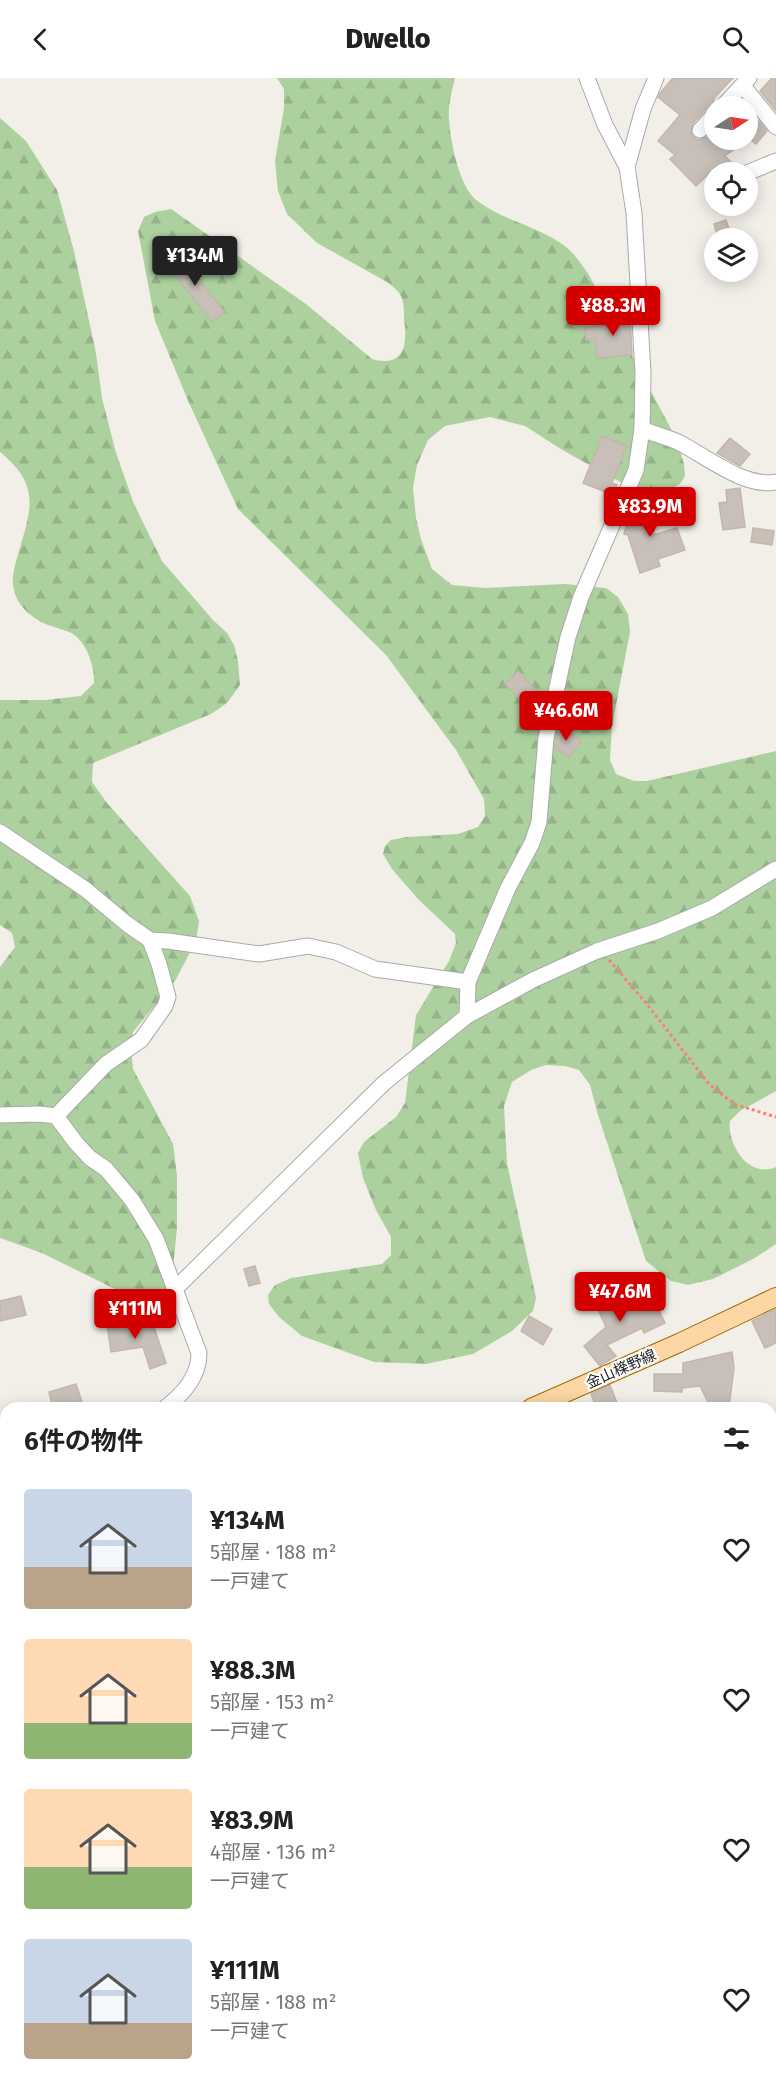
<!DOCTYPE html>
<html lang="ja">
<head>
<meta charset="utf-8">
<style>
	:root { --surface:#fff; --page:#f2f2f2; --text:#222; --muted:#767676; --accent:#d40000 }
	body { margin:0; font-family:"Fira Sans","Noto Sans JP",sans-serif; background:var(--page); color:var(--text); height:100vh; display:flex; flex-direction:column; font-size:22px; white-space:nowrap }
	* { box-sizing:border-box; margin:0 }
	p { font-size:20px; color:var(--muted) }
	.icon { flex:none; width:33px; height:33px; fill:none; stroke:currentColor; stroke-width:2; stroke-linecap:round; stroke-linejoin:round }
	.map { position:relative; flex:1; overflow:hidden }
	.side { position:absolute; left:0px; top:1324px; width:777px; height:686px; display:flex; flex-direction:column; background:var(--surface); border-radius:18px 18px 0 0; box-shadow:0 3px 15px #0003 }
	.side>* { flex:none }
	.needle { width:39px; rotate:78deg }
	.controls { position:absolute; left:704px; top:18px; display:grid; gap:12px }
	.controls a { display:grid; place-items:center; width:54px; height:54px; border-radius:50%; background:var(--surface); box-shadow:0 3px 15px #0003; font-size:30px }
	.price { position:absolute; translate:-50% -51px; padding:0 14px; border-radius:6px; background:var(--accent); color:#fff; font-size:20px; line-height:39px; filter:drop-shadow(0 2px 3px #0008) }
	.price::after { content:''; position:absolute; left:50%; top:36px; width:18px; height:14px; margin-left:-9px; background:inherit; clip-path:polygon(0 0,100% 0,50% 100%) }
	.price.active { background:#222; color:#fff }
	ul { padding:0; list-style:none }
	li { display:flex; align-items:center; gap:18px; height:150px; padding:0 24px }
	li span { display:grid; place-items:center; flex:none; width:168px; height:120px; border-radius:6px; color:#555 }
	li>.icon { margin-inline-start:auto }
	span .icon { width:72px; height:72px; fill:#fffc; stroke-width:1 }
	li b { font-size:26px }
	h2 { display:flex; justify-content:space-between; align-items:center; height:72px; padding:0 24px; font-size:26px }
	header { display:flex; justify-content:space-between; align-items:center; height:78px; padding:0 24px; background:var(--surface); font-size:27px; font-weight:800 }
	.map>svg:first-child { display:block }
	.forest { fill:url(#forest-firs) }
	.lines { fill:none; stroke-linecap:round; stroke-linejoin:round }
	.river { stroke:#aad3df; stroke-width:27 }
	.building { fill:#c7bfb8; stroke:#c4b6ab; stroke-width:1.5 }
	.minor-casing { stroke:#a9a9a9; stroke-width:17 }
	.major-casing { stroke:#a06b00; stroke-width:20 }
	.path { stroke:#fa8072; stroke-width:3; stroke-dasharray:3 3; stroke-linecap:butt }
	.minor { stroke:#fff; stroke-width:15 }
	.major { stroke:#fcd6a4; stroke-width:18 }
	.labels { text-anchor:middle; stroke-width:4.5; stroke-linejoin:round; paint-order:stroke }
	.street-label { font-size:15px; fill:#222; stroke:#fff }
</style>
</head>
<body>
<header><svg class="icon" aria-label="back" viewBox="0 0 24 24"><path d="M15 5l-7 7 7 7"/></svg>Dwello<svg class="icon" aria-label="search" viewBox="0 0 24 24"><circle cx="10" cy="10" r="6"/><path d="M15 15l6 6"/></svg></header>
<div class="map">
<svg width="776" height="2009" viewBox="0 0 776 2009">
	<defs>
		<pattern id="forest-firs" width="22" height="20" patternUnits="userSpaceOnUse" patternTransform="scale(1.5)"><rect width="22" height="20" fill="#add19e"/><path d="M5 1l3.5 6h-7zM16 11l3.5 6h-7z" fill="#95b388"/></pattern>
	</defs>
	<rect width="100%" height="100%" fill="#f2efe9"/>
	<g class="forest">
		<path d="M 277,0 L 455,0 C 452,13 448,27 449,41 C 450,62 459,108 476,122 C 503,143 539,148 566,169 C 575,176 582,187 589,197 L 677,362 L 684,386 L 685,398 L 680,406 L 671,411 L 653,412 L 624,406 L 564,373 L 525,348 L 490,339 L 445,348 L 428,362 L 417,387 L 413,410 L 416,440 L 421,461 L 432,491 L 452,507 L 485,510 L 565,506 L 606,510 L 618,519 L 628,536 L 630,554 L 612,648 L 610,682 L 616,696 L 634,703 L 647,703 L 776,673 L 776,1013 L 740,1033 L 730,1043 C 727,1067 749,1101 776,1089 L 776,1166 L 753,1181 L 713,1201 L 688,1207 L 671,1203 L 646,1183 L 598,1037 L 590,1007 L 579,992 L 565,988 L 546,987 L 531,992 L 512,1004 L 504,1028 L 507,1085 L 536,1220 L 533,1233 L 512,1253 L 473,1276 L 426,1286 L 374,1284 L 302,1258 L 279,1239 L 269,1226 L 268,1217 L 275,1207 L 291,1200 L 382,1186 L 391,1177 L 391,1159 L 376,1132 L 363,1100 L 358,1075 L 364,1064 L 396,1039 L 405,1025 L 416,937 L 449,883 L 456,865 L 455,856 L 418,821 L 392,791 L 383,776 L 385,768 L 391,762 L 407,759 L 458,756 L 478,749 L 485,738 L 484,721 L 456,672 L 386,577 L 238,431 L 189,325 L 155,243 L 138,153 L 144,139 L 155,134 L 171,131 L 306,226 L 372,281 C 404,290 408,267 404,241 C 404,234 404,224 401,218 C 398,212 392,208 387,204 L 317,165 L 287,136 L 278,113 L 275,83 L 284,30 L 284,11 Z"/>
		<path d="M 0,40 L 26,63 L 57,112 L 74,173 L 96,275 L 102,320 L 116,375 L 134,426 L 162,483 L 213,542 L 227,555 L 234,567 L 238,583 L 240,607 L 227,625 L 211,636 L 93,685 L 92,704 L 107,725 L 190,818 L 199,843 L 196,863 L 175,903 L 133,954 L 131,972 L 133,991 L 173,1066 L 177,1098 L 177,1150 L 171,1211 L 164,1222 L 153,1226 L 141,1224 L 42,1175 L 0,1160 L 0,889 L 15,869 L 12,855 L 0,847 L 0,622 L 45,622 L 81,618 L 94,605 C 95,590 87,565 73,556 C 66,552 56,550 48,547 C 33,541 17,528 14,512 C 11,501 14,491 17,480 C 30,434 43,409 0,374 Z"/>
		<polygon points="0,1359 6,1360 6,1535 0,1535"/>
		<polygon points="6,1687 6,1819 0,1819 0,1690"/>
		<path d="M 771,1825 C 776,1852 776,1880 771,1906 Z"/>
		<polygon points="6,1946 6,2004 116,2004 114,2009 0,2009 0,1947"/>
		<polygon points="294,2004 559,2004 540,2009 298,2009"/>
	</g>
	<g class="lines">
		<g class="river">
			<polyline points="771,1658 776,1649"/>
			<polyline points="771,1726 776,1733"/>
			<polyline points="774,2009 776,2004"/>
		</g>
	</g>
	<g class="building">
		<polygon points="673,0 733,0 714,20 713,28 707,30 693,45 691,54 693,59 698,62 707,59 714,51 714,62 747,62 725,78 733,86 725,94 718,87 696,108 670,81 675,77 658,63 680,37 658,19 661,14"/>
		<polygon points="772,0 776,0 776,33 760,13"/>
		<polygon points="747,29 767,53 756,66 747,59"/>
		<polygon points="726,142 732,160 718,160 714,146"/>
		<polygon points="176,174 225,234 212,244 164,183"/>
		<polygon points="630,236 632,277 597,280 595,261 586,262 585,250 612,247 611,237"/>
		<polygon points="602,358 627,368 612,405 617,407 613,417 583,405"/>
		<polygon points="730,360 750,376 740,388 717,375"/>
		<polygon points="740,410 745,449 723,452 719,425 727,424 726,412"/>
		<polygon points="633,425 660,431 653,457 677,450 685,472 658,481 660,488 640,495 628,457 624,456"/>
		<polygon points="753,450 774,453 772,467 751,464"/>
		<polygon points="518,593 536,612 524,625 505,606"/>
		<polygon points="559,648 581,663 569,679 555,670"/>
		<polygon points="255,1188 260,1205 249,1208 244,1191"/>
		<polygon points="602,1211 605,1218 612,1215 615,1222 626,1217 632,1231 653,1221 665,1245 644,1255 642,1250 607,1267 616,1278 600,1288 584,1268 606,1249 591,1216"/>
		<polygon points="21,1218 26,1237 0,1243 0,1223"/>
		<polygon points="776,1231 776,1265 765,1270 752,1243"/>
		<polygon points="123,1238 124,1247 132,1246 133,1252 153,1246 166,1285 150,1291 143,1269 111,1274 106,1240"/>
		<polygon points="529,1238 552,1251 543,1267 521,1253"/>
		<polygon points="732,1274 734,1290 729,1329 711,1330 700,1308 682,1310 682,1314 654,1313 654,1296 683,1296 683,1285"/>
		<polygon points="76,1306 84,1330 63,1330 61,1324 52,1327 49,1314"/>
		<polygon points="610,1307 619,1330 596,1330 591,1316"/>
	</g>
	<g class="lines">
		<defs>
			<g id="minor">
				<polyline points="743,8 776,49"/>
				<polyline points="723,28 749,0"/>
				<polyline points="700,52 714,37"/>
				<polyline points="627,89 643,31 656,0"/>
				<polyline points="747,95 776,83"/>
				<path d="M 642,351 C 654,356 667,359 678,364 C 706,378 744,410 776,404"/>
				<polyline points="0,754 85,811 127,846 150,862 168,863 259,876 308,868 336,874 375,891 468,904"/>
				<polyline points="467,938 468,904 508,810 532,765 539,744 546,660 568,559 581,519 636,392 642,351 643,295 634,135 627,89 605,47 587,0"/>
				<path d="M 0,1037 L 39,1036 L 56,1038 L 76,1065 L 90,1080 L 106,1091 L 132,1122 L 156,1161 L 199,1275 C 199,1299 183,1316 165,1330"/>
				<polyline points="56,1038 106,986 141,962 165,928 168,919 159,886 150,862"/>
				<polyline points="176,1210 384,1005 467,938 533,902 597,873 658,853 712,830 776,791"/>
				<polyline points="771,1617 776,1617"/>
			</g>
			<g id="major">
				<polyline points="531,1330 679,1265 776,1219"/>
				<polyline points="0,1635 6,1629"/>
			</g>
		</defs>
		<use href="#minor" class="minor-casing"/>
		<use href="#major" class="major-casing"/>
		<polyline class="path" points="609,882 646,925 709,1006 734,1026 776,1039"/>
		<use href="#minor" class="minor"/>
		<use href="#major" class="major"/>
	</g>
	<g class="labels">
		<g class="street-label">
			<text transform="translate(621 1291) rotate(-24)" y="5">金山檪野線</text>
		</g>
	</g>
</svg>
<div class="controls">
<a><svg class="needle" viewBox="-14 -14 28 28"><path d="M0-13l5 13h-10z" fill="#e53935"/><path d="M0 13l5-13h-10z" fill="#767676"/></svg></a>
<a><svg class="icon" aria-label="locate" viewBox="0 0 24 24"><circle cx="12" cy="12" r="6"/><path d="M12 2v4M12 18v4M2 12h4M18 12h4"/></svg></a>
<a><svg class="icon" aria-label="layers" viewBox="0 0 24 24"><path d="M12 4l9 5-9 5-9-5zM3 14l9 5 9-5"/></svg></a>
</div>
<b class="price active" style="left:195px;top:209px">¥134M</b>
<b class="price" style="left:613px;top:259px">¥88.3M</b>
<b class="price" style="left:650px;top:460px">¥83.9M</b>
<b class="price" style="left:566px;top:664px">¥46.6M</b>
<b class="price" style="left:620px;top:1245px">¥47.6M</b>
<b class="price" style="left:135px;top:1262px">¥111M</b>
<section class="side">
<h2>6件の物件<svg class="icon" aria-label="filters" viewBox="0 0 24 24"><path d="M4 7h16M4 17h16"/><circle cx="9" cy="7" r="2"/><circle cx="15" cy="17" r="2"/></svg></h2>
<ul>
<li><span style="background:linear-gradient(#c9d6e8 65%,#b9a48a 0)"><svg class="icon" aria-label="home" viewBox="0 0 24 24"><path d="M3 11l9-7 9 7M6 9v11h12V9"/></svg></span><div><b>¥134M</b><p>5部屋 · 188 m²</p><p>一戸建て</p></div><svg class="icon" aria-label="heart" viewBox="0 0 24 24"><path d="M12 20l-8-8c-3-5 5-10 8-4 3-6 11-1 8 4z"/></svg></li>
<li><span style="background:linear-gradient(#ffd9b3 70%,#8fb573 0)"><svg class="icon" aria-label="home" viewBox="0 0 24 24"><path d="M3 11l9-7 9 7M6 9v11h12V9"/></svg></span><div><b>¥88.3M</b><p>5部屋 · 153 m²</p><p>一戸建て</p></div><svg class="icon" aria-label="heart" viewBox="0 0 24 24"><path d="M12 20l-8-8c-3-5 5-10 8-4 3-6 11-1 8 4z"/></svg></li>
<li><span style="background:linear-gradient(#ffd9b3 65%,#8fb573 0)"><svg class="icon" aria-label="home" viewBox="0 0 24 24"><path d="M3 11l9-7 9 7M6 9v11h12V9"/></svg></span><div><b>¥83.9M</b><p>4部屋 · 136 m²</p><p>一戸建て</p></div><svg class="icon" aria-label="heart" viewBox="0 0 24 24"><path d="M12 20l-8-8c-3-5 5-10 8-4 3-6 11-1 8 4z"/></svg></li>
<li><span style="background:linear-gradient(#c9d6e8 70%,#b9a48a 0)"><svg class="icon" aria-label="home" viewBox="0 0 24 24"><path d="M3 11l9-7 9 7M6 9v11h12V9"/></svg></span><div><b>¥111M</b><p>5部屋 · 188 m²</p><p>一戸建て</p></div><svg class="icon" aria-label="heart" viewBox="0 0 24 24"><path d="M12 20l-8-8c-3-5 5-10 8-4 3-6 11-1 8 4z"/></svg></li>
</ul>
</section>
</div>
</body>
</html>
